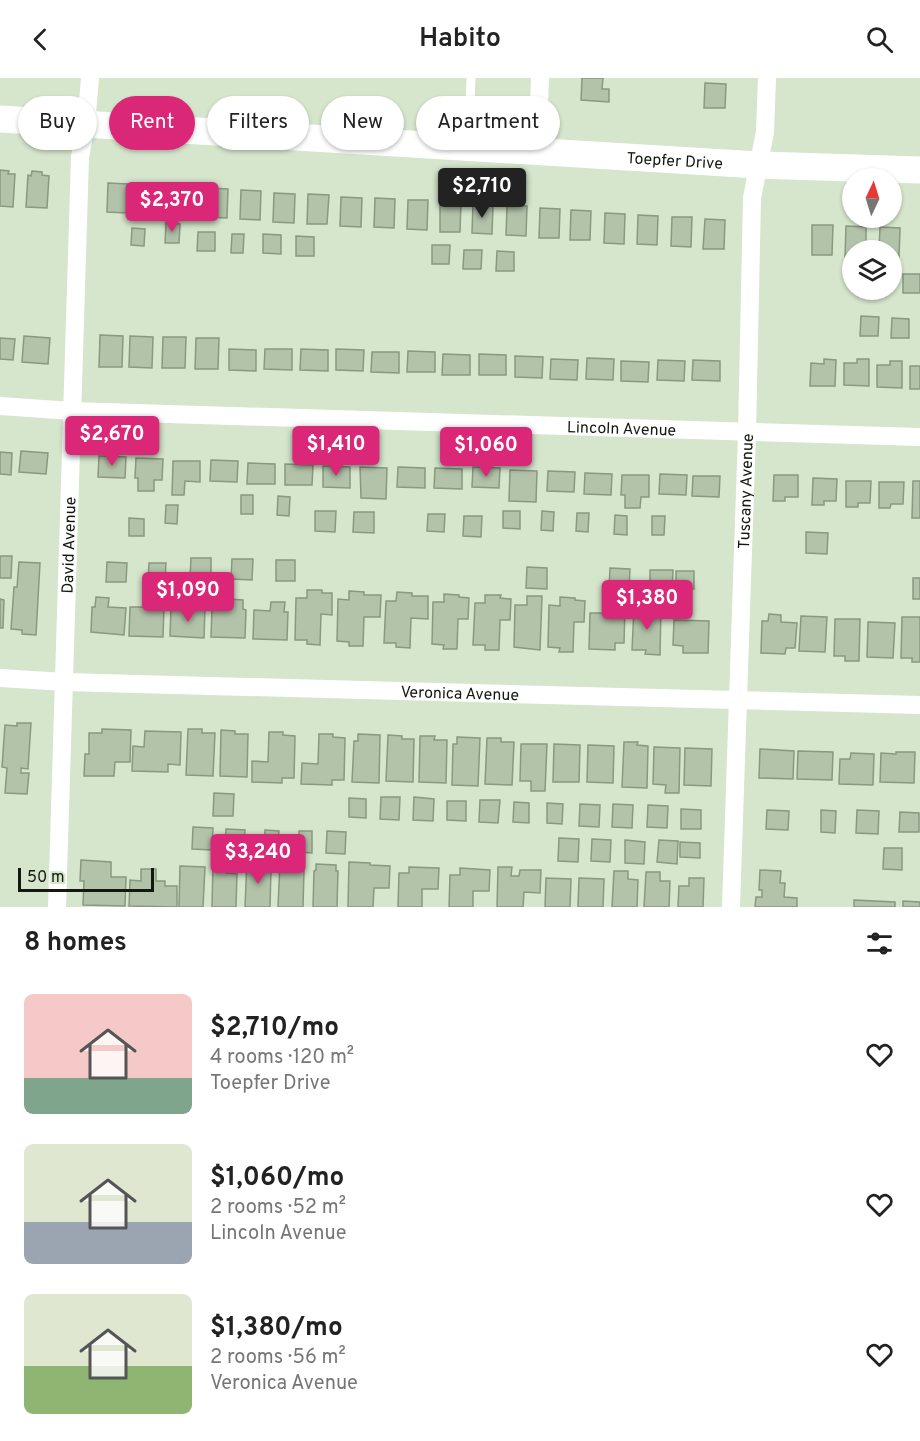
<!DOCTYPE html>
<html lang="en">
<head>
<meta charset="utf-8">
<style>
	:root { --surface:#fff; --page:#f2f2f2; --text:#222; --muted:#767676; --accent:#db2777 }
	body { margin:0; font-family:Overpass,sans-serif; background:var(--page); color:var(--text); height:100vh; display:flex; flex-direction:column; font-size:22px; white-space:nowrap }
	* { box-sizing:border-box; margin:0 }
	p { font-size:20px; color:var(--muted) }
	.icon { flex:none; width:33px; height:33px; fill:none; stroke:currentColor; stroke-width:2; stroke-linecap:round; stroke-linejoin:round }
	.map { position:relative; height:829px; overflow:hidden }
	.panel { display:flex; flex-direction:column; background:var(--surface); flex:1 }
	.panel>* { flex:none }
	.banner { position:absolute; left:18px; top:18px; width:600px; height:54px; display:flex; gap:12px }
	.needle { width:39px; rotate:4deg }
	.controls { position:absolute; left:842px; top:90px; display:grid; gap:12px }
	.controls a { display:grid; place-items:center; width:60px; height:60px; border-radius:50%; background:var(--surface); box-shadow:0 2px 4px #0004; font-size:30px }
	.scale { position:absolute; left:18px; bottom:15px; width:136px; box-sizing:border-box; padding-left:6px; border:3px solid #141910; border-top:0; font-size:16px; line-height:21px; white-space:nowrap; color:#141910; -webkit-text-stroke:4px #d6e6cc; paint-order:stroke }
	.price { position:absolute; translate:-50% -51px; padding:0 14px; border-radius:6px; background:var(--accent); color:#fff; font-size:20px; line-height:39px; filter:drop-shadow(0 2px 3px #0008) }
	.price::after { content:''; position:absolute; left:50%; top:36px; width:18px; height:14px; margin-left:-9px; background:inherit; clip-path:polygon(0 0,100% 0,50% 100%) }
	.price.active { background:#222; color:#fff }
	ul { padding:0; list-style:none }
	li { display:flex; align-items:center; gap:18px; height:150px; padding:0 24px }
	li span { display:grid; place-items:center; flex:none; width:168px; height:120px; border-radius:9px; color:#555 }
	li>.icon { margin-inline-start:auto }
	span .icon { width:72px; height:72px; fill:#fffc; stroke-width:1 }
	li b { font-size:26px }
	h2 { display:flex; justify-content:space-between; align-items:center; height:72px; padding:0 24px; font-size:26px }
	.chip { padding:0 21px; border-radius:27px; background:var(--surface); box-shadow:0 2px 4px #0004; font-size:21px; line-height:54px }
	.chip.active { background:var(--accent); color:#fff }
	header { display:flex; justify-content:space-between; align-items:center; height:78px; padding:0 24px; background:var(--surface); font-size:27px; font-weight:600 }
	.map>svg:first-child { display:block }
	.building { fill:#b3c3aa; stroke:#899880; stroke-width:1.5 }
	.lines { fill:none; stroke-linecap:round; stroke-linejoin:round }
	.lane { stroke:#fff; stroke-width:9 }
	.street { stroke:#fff; stroke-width:18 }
	.secondary { stroke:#fff; stroke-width:27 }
	.labels { text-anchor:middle; stroke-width:4.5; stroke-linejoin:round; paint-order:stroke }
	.street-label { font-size:16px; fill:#141910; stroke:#d6e6cc }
</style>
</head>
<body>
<header><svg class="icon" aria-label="back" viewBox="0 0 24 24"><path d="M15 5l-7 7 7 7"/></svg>Habito<svg class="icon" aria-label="search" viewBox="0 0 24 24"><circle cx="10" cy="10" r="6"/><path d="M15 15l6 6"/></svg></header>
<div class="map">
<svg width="920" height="829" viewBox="0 0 920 829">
	<rect width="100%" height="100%" fill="#d6e6cc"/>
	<g class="building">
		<polygon points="582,0 603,0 602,11 609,11 609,24 581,22"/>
		<polygon points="705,5 726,6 725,30 704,30"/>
		<polygon points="0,92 9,93 8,96 15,96 13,129 0,128"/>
		<polygon points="32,93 42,94 42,97 49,98 47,130 26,129 28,97 31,98"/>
		<polygon points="108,105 128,106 127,135 107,134"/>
		<polygon points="142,107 156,108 156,111 162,111 161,137 141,137"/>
		<polygon points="175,109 195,109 194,139 174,138"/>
		<polygon points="208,110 228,111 227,140 207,139"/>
		<polygon points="241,112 261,113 260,142 240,141"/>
		<polygon points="274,115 295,116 294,145 273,144"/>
		<polygon points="308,116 329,117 327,146 307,146"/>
		<polygon points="341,119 362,120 361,149 340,148"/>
		<polygon points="375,120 395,121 394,150 374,149"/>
		<polygon points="408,122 428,122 427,152 407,151"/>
		<polygon points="440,124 461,125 460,154 440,154"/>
		<polygon points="473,126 493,127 492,156 472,155"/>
		<polygon points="507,128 527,128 526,158 506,157"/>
		<polygon points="540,130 560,131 559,160 539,160"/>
		<polygon points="571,132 591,133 590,162 570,162"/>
		<polygon points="605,135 625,136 624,166 604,165"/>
		<polygon points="638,137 658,138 657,167 637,166"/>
		<polygon points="672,139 692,139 691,169 671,168"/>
		<polygon points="705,141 725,142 724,171 703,171"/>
		<polygon points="166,145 180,146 179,165 165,165"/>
		<polygon points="812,147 833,147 832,177 812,177"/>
		<polygon points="846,148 866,149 866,172 852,172 852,179 845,179"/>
		<polygon points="880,149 900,150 899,180 891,180 891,172 879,172"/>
		<polygon points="132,150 145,151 144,168 131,167"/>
		<polygon points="198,154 215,154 215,173 197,173"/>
		<polygon points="232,156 244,156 243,175 231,175"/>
		<polygon points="263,156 281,157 281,176 263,175"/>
		<polygon points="296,158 314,159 314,178 296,178"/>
		<polygon points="432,167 450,167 449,186 432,186"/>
		<polygon points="464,172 482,172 481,191 463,191"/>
		<polygon points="497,173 514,174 514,193 496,193"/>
		<rect x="903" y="196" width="17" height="19"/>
		<polygon points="861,238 879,239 878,258 860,258"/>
		<polygon points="892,240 909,241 909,260 891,260"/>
		<polygon points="100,257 123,258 122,289 99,289"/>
		<polygon points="24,258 50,260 48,286 22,284"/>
		<polygon points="130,258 153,259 152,290 129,289"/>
		<polygon points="163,259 186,259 185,290 162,290"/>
		<polygon points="0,260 15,261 13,282 0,281"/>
		<polygon points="196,260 219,260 218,291 195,291"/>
		<polygon points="229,271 256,272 256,293 229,292"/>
		<polygon points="265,271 292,271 292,292 264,291"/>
		<polygon points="301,271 328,272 328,293 300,292"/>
		<polygon points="336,271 364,272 363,293 336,292"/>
		<polygon points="408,273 435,274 435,294 407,294"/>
		<polygon points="372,274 399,274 399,295 371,294"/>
		<polygon points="443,276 470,277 470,297 442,297"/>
		<polygon points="479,276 506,277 506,297 479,297"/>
		<polygon points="515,278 543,279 542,300 515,299"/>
		<polygon points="587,280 614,281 613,302 586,301"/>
		<polygon points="551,281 578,282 577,302 550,301"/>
		<polygon points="824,281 836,282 835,308 810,308 811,285 824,286"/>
		<polygon points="857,281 869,281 869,308 844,307 844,285 857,285"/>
		<polygon points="658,282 685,283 684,303 657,302"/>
		<polygon points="693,282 720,283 720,303 692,302"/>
		<polygon points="621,283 649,284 648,304 621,303"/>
		<polygon points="890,283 902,283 902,310 877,309 877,287 890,287"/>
		<rect x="910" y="288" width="10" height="23"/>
		<polygon points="21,373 48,375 46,396 19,394"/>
		<polygon points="0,374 12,375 11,397 0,396"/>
		<polygon points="99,378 126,379 125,400 98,399"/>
		<polygon points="136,380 163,381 162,402 154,402 154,413 138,413 138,400 135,400"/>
		<polygon points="211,382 238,383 237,404 210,403"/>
		<polygon points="173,383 200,383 200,404 185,403 184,417 172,417"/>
		<polygon points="248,385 275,386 275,406 247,406"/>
		<polygon points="285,386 313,387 312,407 285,407"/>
		<polygon points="323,388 350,389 350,410 323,409"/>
		<polygon points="360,389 387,390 386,421 361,420"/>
		<polygon points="398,389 425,390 425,410 397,409"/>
		<polygon points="473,389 500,390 499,410 472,409"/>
		<polygon points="435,390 462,391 462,411 434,410"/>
		<polygon points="510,392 537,393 536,424 509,423"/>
		<polygon points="548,393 575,394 574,414 547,413"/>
		<polygon points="585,395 612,396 611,417 584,416"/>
		<polygon points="660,396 687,397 686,417 659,416"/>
		<polygon points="622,397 649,397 649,419 641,419 640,430 625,430 625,417 621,417"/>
		<polygon points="774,397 798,397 798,419 785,419 785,423 773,423"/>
		<polygon points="693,398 720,398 719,419 692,418"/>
		<polygon points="813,400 837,401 836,423 824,423 824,427 812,427"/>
		<polygon points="846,403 871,403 870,425 858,425 858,429 846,429"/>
		<polygon points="913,403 920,403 920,440 912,440"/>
		<polygon points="879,404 904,404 903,426 891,426 890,430 879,430"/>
		<rect x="241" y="417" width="12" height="19"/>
		<polygon points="278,418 290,419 289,438 277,437"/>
		<polygon points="166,427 178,427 177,446 165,445"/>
		<polygon points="315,433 336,433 335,454 315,453"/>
		<polygon points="503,433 520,433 520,451 503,450"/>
		<polygon points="542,433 554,434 553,453 541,452"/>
		<polygon points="354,434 374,434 374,455 353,454"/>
		<polygon points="577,435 589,435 588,454 576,453"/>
		<polygon points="428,436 445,436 444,454 427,453"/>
		<polygon points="615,437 627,438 627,457 614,456"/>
		<polygon points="464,438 482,438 481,459 463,458"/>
		<polygon points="652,438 665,438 664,457 652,457"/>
		<polygon points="129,440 144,441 144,458 129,458"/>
		<polygon points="806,454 828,455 827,476 806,475"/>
		<polygon points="0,478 12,478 11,500 0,500"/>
		<polygon points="191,480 211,480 211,501 190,500"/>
		<polygon points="232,481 253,481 252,502 231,501"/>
		<rect x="276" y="482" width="19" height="21"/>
		<polygon points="19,484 40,485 36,557 22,556 22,552 11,551 14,509 17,509"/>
		<polygon points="107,484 127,485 126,504 106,504"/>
		<polygon points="149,485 166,485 165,502 148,502"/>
		<polygon points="527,489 547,490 547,511 526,510"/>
		<polygon points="610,490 630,491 629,512 609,512"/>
		<polygon points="650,492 673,492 672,515 650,515"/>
		<polygon points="676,493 694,493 694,511 676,510"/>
		<rect x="913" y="500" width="7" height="21"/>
		<polygon points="307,512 322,512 322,515 332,515 332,537 321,536 320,567 307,566 307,562 295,562 296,520 307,520"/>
		<polygon points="349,513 364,514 364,517 381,517 380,539 364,539 363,568 349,568 349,564 337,563 338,521 349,522"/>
		<polygon points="397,514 412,515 412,518 428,518 428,541 411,540 410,570 396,569 396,565 384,565 386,523 396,523"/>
		<polygon points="444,516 459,517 459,519 469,520 468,541 458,541 457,571 443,571 444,567 432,566 433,524 444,524"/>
		<polygon points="485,517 501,517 500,520 511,521 510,542 500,542 499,572 485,572 485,567 473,567 475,525 485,525"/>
		<polygon points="527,518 542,518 540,572 514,569 515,527 527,527"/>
		<polygon points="96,519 109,520 108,529 126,530 124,557 91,554 92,529 95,529"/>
		<polygon points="560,519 575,520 575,522 585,523 584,544 574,544 573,574 559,574 560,570 548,569 549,527 560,528"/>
		<polygon points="147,520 160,520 160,530 164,530 163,559 129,558 130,529 146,529"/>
		<polygon points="0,521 4,522 3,550 0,550"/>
		<polygon points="229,521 243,522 243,531 246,532 245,560 211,559 212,530 229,530"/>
		<polygon points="271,524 285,524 284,534 288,534 287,562 253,561 254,532 270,533"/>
		<polygon points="613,527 625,528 624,565 615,565 615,572 589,571 590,535 613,535"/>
		<polygon points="171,530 205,531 204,560 170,558"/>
		<polygon points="634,530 661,531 660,577 645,576 646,572 632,572"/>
		<polygon points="769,536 781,537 781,544 797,545 795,570 786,570 785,576 761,575 762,543 768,543"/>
		<polygon points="801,538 827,539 825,574 799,573"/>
		<polygon points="902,539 920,539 920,584 912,584 912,580 901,580"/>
		<polygon points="835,541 860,541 859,583 845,583 845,578 834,578"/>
		<polygon points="674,542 709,543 708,575 683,575 683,568 673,567"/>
		<polygon points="868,544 895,545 893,580 867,579"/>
		<polygon points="17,645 31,645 28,691 21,690 21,695 29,695 27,716 5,715 7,690 2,689 5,647 17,648"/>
		<polygon points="102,651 131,652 130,684 115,684 114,698 84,698 85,676 89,676 89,655 102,655"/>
		<polygon points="188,651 202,651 202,655 215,655 213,698 186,697"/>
		<polygon points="221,652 235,653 235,656 248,656 247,699 220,698"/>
		<polygon points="145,653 181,654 180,687 168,686 168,694 132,693 133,668 144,669"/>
		<polygon points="269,654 283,654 283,657 295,658 294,700 282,700 282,705 252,704 252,683 268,684"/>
		<polygon points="319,656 333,656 333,659 345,660 344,702 332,702 332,707 301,706 302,685 318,686"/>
		<polygon points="358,656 380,657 379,705 352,704 354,663 358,663"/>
		<polygon points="388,657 402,658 402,661 414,661 413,704 386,703"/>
		<polygon points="420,658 435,658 434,662 447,662 446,705 419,704"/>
		<polygon points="457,659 480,660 478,708 452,707 453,666 457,666"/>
		<polygon points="487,660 501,660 501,664 514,664 512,707 485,706"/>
		<polygon points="624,664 638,664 637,667 648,668 647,710 622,709"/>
		<polygon points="521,666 547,666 545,713 531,713 531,703 520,703"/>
		<polygon points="554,666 580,667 579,704 553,704"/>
		<polygon points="588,667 614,668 613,705 587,704"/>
		<polygon points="654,669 680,670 679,715 665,715 666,707 653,706"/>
		<polygon points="685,670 712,671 711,708 684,707"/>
		<polygon points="760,671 794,673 793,701 759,700"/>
		<polygon points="798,673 833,674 832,702 797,701"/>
		<polygon points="896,674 915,674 914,705 880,704 881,675 896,676"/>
		<polygon points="851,675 874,676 873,707 839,706 840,681 850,681"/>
		<polygon points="214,715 234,716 233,738 213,738"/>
		<polygon points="381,719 400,719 399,742 380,741"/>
		<polygon points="414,719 434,721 433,743 413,742"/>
		<polygon points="349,720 366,721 366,740 349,739"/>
		<polygon points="480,722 500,722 498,745 479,744"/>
		<polygon points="447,723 466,723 466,743 447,742"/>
		<polygon points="514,724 529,725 529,745 513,744"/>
		<polygon points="547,725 563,726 562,746 547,745"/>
		<polygon points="580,726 600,727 599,749 579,748"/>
		<polygon points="613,726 633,727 632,750 612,749"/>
		<polygon points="648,727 668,728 667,750 647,749"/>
		<polygon points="681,731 701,732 701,751 681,751"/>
		<polygon points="767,732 789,733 788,752 766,751"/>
		<polygon points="821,732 836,733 835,755 821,754"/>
		<polygon points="857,732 879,733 878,756 856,755"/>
		<polygon points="900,734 919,735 919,754 899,754"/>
		<polygon points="193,749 213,750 212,772 192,771"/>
		<polygon points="226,751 245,752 244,774 225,773"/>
		<polygon points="265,752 279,753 278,773 264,772"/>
		<polygon points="299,753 312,753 312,775 299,774"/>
		<polygon points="327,753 346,754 345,776 326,775"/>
		<polygon points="559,760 579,761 578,784 558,783"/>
		<polygon points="592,761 611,762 610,784 591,783"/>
		<polygon points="625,762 645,764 644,786 625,785"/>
		<polygon points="659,762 678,763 677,786 657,784"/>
		<polygon points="680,764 700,765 700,780 680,779"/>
		<polygon points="884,770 902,770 902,792 883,791"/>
		<polygon points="81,782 111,784 111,799 126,799 125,828 83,827 84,803 80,803"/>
		<polygon points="247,782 261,783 261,791 271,791 270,829 245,829"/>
		<polygon points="280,784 294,784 294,792 304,793 303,829 278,829"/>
		<polygon points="349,784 370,785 370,787 390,788 389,810 374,810 373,829 348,829"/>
		<polygon points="213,786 226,787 226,795 237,796 236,829 212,829"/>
		<polygon points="316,786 336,787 336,793 338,793 337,829 313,829 314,793 316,792"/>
		<polygon points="180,788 205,789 203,829 179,829"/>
		<polygon points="409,789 439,790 438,811 422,811 422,829 398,829 399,795 409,795"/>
		<polygon points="498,789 512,789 511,798 519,798 520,792 541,792 540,815 524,814 523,829 497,829"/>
		<polygon points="460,790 490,792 489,813 473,813 473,829 449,829 450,797 460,797"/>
		<polygon points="141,791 156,791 156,803 165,803 165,808 177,808 177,829 129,828 130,802 141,803"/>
		<polygon points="760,792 781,793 780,805 785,805 784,819 797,820 797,829 755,829 756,819 762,819 762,812 759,812"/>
		<polygon points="614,793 628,793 628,801 638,802 637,829 612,829"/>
		<polygon points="646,794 660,794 660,803 670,803 669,829 644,829"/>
		<polygon points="546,800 571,801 570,829 545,829"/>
		<polygon points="579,800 604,801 603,829 578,829"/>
		<polygon points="689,800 704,800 703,829 678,829 679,808 689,808"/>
		<polygon points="854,822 895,824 895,829 854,829"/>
		<polygon points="903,823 920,824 920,829 903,829"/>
	</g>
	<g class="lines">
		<polyline class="lane" points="470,24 471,0"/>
		<g class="street">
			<polyline points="537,74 540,0"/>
			<path id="s1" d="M 0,328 L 72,333 L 920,359"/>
			<path id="s2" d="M 0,600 L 65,604 L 920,627"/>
			<path id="s3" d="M 57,829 L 80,79 L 86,47 L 90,0"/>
			<path id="s4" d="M 731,829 L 747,354 L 752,120 L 765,54 L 767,0"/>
		</g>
		<path class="secondary" id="s5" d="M 0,41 L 758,87 L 920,92"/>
	</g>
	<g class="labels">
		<g class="street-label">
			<text dy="6" stroke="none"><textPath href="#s5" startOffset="676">Toepfer Drive</textPath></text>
			<text dy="6" stroke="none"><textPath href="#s1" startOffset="622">Lincoln Avenue</textPath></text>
			<text dy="6" stroke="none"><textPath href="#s4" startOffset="416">Tuscany Avenue</textPath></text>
			<text dy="6" stroke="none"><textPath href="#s3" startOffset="362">David Avenue</textPath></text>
			<text dy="6" stroke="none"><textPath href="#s2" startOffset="460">Veronica Avenue</textPath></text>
		</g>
	</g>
</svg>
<div class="controls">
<a><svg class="needle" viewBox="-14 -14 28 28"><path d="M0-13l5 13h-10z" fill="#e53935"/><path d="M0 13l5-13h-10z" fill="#767676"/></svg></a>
<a><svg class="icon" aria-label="layers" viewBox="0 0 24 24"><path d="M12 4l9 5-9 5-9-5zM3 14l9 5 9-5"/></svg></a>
</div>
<div class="scale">50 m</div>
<b class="price active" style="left:482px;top:141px">$2,710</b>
<b class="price" style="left:172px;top:155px">$2,370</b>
<b class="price" style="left:112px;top:389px">$2,670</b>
<b class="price" style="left:336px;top:399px">$1,410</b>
<b class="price" style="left:486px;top:400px">$1,060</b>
<b class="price" style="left:188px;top:545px">$1,090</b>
<b class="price" style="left:647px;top:553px">$1,380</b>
<b class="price" style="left:258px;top:807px">$3,240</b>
<div class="banner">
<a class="chip">Buy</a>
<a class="chip active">Rent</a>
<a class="chip">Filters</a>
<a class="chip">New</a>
<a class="chip">Apartment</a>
</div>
</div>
<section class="panel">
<h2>8 homes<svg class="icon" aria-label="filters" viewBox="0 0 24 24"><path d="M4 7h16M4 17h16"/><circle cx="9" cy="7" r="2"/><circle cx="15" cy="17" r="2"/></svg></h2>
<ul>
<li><span style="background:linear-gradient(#f6c9c9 70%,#7fa58c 0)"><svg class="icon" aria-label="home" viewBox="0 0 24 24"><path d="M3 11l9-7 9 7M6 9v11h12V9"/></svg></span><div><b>$2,710/mo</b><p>4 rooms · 120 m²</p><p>Toepfer Drive</p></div><svg class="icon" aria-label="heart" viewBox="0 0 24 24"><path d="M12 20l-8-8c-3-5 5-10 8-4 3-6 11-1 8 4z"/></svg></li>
<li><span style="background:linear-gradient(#dfe7d0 65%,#9aa5b1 0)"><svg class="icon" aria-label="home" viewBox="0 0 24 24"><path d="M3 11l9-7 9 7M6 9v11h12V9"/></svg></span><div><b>$1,060/mo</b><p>2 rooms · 52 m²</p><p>Lincoln Avenue</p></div><svg class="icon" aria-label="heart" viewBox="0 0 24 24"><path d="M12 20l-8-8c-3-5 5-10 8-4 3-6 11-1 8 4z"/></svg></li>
<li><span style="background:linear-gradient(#dfe7d0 60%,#8fb573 0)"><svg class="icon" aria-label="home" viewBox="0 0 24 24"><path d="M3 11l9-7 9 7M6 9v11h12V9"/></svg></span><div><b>$1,380/mo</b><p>2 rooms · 56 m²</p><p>Veronica Avenue</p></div><svg class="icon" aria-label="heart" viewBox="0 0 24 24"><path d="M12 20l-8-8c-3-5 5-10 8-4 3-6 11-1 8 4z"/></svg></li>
</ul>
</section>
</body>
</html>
